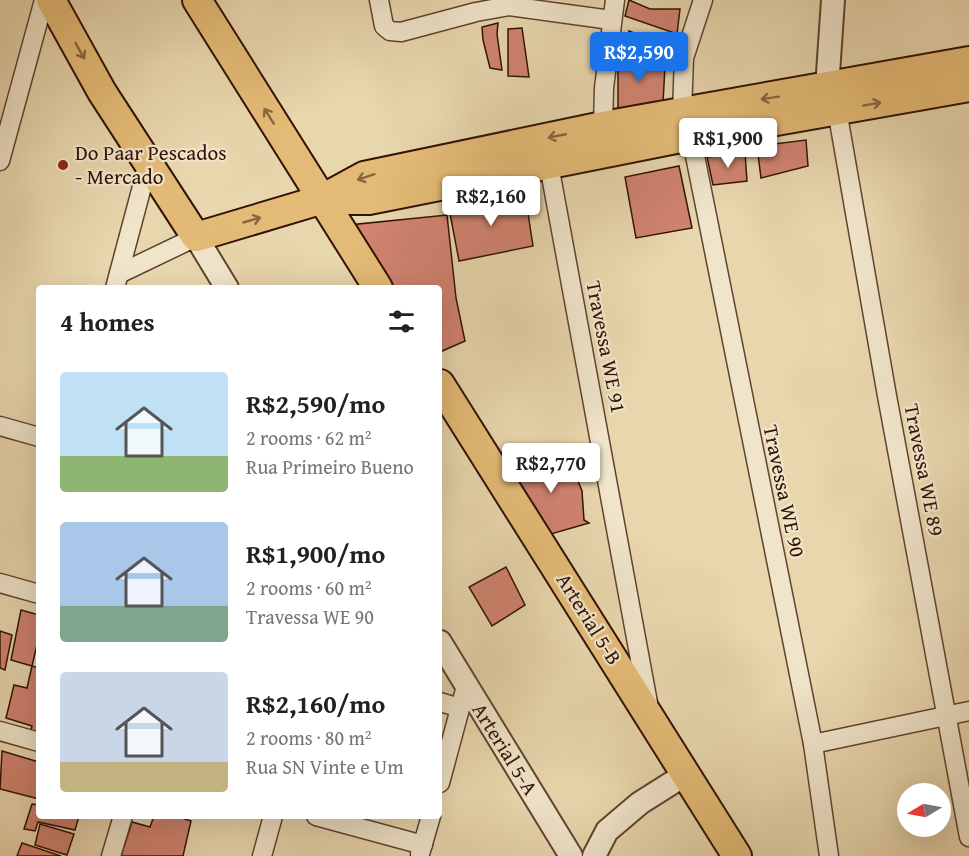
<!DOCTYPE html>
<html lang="en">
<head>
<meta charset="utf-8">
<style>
	:root { --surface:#fff; --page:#f6f6f6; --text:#202124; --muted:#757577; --accent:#1a73e8 }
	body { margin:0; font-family:"Gentium Book Plus",serif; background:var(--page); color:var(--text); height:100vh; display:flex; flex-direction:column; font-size:22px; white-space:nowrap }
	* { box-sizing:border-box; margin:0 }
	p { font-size:20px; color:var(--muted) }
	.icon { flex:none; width:33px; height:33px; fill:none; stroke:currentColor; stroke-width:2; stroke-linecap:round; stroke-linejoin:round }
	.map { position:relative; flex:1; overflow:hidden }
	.drawer { position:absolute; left:36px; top:285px; width:406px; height:534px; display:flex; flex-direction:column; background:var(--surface); border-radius:6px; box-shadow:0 6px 24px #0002 }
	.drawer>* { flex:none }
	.needle { width:39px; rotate:260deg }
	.tools { position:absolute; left:897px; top:783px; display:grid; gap:12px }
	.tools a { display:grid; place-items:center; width:54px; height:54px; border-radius:50%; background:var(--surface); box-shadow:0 6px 24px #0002; font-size:30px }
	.price { position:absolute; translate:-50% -51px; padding:0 14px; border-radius:6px; background:#fff; color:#222; font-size:20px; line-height:39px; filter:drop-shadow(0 2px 3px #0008) }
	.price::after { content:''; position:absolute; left:50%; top:36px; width:18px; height:14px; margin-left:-9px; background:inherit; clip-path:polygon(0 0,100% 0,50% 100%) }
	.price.active { background:var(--accent); color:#fff }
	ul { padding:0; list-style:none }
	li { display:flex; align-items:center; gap:18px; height:150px; padding:0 24px }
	li span { display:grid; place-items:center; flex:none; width:168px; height:120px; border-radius:6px; color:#555 }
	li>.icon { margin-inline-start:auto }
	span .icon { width:72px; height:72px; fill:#fffc; stroke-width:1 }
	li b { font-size:26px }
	h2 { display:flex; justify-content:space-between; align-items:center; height:72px; padding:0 24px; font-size:26px }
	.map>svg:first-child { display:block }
	.building { fill:#d08370; stroke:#311206; stroke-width:1.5 }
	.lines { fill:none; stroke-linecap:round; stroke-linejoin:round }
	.minor-casing { stroke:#5f4330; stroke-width:21 }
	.tertiary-casing { stroke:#5f4330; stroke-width:26 }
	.primary-casing { stroke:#311206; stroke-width:32 }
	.minor { stroke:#f0e4ca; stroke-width:18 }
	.tertiary { stroke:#f0e4ca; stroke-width:22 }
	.primary { stroke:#e4bb76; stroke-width:28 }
	.oneway { stroke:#8a663e }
	.poi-dot { fill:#8f2418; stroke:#f0e4ca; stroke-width:2 }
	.labels { text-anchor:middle; stroke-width:4.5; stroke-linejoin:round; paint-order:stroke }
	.poi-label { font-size:21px; fill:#311206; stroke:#f0e4ca; text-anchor:start }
	.street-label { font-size:21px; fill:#311206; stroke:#f0e4ca }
</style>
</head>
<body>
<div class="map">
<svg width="969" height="856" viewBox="0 0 969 856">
	<rect width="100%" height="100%" fill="#e8d6ad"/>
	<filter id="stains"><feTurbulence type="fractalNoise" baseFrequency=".00333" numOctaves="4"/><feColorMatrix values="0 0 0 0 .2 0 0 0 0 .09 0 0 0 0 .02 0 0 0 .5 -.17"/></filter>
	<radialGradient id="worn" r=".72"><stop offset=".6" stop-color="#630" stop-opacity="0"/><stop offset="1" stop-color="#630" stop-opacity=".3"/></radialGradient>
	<g class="building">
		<polygon points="629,0 650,9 680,9 677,34 625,16"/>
		<polygon points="498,23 497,34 502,70 490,68 483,40 482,27"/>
		<polygon points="522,28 529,77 508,76 508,29"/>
		<polygon points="629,31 647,38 669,40 664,61 663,57 628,45"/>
		<polygon points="618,55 665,66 663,103 618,111"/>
		<polygon points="806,140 808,166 761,178 757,146"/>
		<polygon points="745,153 747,181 713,185 707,157"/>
		<polygon points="679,166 692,228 636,238 625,177"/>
		<polygon points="525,194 533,246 459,261 449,208"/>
		<polygon points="447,215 456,298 465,341 440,352 440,288 386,288 349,225"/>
		<polygon points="566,451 582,491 584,520 589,523 544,536 517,496 514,471"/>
		<polygon points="506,567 525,605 492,626 469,587"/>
		<polygon points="21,610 39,615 39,636 32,666 11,660"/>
		<polygon points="0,631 12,635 5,670 0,668"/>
		<polygon points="32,666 39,668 39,739 29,736 32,726 6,718 14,685 27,688"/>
		<polygon points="2,751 39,762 39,799 0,789"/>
		<polygon points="32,804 39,805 39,816 79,816 75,830 38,822 35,831 24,829"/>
		<polygon points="154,816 176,816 191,821 183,856 121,856 132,822 150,827"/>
		<polygon points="40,824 74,834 67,855 35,845"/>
		<polygon points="22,843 61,856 17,856"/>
	</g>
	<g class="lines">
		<defs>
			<g id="minor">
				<polyline points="379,0 384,26 390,31 401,32 476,12 509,6 611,20"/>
				<polyline points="837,110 887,396 969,837"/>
				<polyline points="682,112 684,58 703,0"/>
				<polyline points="603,126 604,88 615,0"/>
				<polyline points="691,136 813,744 829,856"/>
				<polyline points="0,161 44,0"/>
				<polyline points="549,165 648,703"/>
				<polyline points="119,274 196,237"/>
				<polyline points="115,288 148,164"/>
				<polyline points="0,426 39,437"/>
				<polyline points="0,583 39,594"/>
				<polyline points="440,702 460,708"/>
				<polyline points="0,731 39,742"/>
				<polyline points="813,744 969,711"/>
				<polyline points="440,783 466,686"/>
				<polyline points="316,816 423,845"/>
				<polyline points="420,854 431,816"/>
				<polyline points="111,856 123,816"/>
				<polyline points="262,856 273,816"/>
			</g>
			<g id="tertiary">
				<polyline points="827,88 833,0"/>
				<polyline points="196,237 227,288"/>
				<polyline points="440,642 571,856"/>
				<polyline points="594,856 607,831 640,803 686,774"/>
			</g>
			<g id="primary">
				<polyline points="51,0 102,92 196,237 320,200 364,176 603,126 969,61"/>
				<polyline points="197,0 378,288"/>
				<polyline points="322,200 369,200 691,136 969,87"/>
				<polyline points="440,384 737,856"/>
			</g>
		</defs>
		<use href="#minor" class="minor-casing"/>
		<use href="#tertiary" class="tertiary-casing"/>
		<use href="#primary" class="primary-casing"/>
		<use href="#minor" class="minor"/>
		<use href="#tertiary" class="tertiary"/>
		<use href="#primary" class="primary"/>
	</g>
	<defs><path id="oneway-shaft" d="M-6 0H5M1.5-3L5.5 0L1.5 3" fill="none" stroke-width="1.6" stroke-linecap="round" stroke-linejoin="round" transform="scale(1.5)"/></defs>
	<g class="oneway">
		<use href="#oneway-shaft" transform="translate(80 51) rotate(61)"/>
		<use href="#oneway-shaft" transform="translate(770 98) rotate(171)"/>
		<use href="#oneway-shaft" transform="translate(872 104) rotate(-10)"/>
		<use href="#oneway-shaft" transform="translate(269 116) rotate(-122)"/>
		<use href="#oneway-shaft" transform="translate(557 136) rotate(169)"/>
		<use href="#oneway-shaft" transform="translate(366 177) rotate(162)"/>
		<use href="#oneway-shaft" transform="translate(252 220) rotate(-16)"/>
	</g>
	<circle class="poi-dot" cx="63" cy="165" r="6"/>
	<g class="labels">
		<g class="poi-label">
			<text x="75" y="160">Do Paar Pescados<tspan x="75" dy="24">- Mercado</tspan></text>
		</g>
		<g class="street-label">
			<text transform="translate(606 347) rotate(79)" y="7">Travessa WE 91</text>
			<text transform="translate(924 470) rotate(79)" y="7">Travessa WE 89</text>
			<text transform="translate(784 491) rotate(78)" y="7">Travessa WE 90</text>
			<text transform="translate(589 619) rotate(58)" y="7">Arterial 5-B</text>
			<text transform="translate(505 749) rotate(58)" y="7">Arterial 5-A</text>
		</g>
	</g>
	<rect width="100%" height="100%" filter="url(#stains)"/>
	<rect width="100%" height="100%" fill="url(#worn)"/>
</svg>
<div class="tools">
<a><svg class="needle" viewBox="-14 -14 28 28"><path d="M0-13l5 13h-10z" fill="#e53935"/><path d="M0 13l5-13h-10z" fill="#757577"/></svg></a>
</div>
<b class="price active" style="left:639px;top:83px">R$2,590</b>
<b class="price" style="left:728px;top:169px">R$1,900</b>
<b class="price" style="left:491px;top:227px">R$2,160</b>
<b class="price" style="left:551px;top:494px">R$2,770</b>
<section class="drawer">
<h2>4 homes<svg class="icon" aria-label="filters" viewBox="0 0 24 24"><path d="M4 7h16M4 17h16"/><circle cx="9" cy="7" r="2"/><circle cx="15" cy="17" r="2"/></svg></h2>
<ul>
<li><span style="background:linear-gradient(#bfe0f5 70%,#8fb573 0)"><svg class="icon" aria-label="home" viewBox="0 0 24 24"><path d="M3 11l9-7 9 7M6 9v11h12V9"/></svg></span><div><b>R$2,590/mo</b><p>2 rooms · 62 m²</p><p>Rua Primeiro Bueno</p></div></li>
<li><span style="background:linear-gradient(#a9c7e8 70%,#7fa58c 0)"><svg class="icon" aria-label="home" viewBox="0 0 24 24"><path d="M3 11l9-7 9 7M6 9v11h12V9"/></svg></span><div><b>R$1,900/mo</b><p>2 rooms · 60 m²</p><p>Travessa WE 90</p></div></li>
<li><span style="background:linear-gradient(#c9d6e8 75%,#c2b280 0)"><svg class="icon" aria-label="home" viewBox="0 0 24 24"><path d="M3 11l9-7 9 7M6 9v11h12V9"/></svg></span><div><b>R$2,160/mo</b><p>2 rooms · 80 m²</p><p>Rua SN Vinte e Um</p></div></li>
</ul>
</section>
</div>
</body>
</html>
